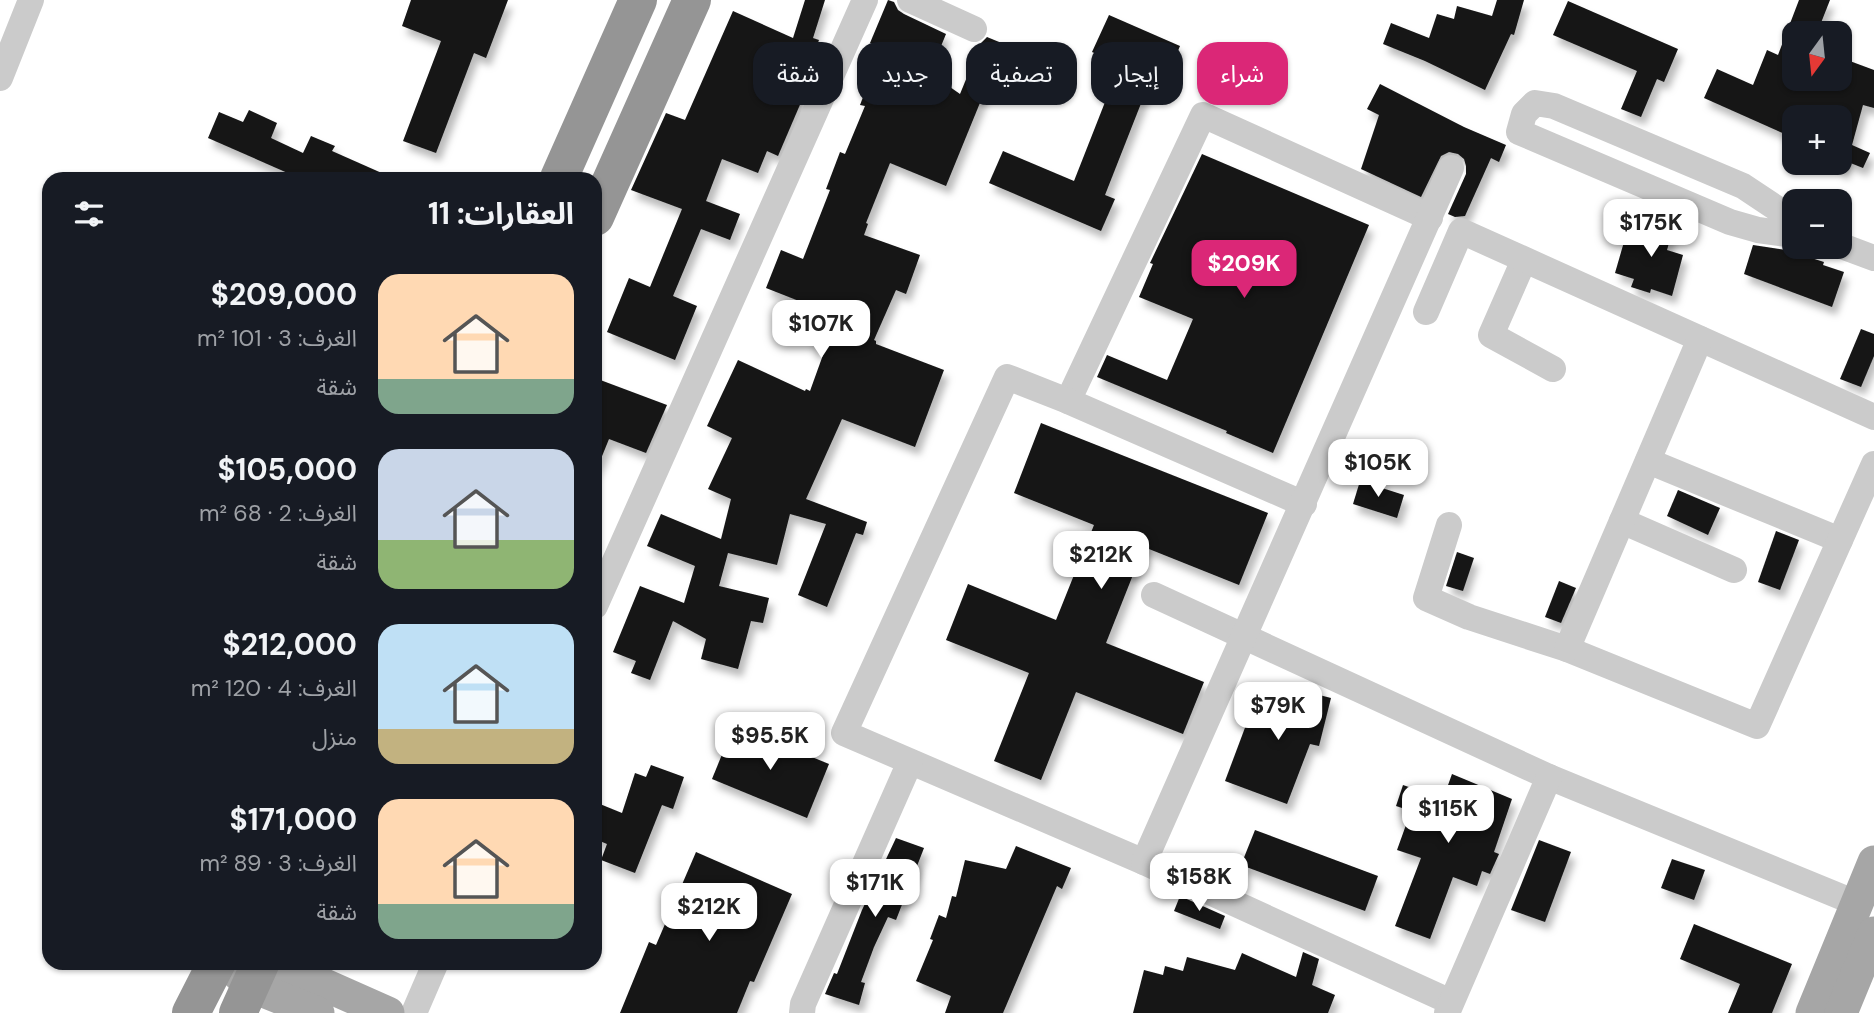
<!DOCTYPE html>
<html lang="ar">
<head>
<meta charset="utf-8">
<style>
	:root { --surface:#171b24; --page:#20242c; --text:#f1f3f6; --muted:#9ea1a6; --accent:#db2777 }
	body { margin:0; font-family:"DM Sans","Noto Sans Arabic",sans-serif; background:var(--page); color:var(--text); direction:rtl; height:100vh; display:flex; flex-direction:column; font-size:26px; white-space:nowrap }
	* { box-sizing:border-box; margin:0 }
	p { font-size:23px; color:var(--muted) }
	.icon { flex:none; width:38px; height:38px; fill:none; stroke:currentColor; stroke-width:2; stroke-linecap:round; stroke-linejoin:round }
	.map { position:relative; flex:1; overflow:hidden; direction:ltr }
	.side { position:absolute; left:42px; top:172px; width:560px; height:798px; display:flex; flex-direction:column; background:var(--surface); border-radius:21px; box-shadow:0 2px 5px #0004; direction:rtl }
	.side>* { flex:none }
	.guide { position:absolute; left:623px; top:42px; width:665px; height:63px; direction:rtl; display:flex; gap:14px }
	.needle { width:46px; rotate:195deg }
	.controls { position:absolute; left:1782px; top:21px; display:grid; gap:14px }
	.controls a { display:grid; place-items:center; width:70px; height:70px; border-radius:14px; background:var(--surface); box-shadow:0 2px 5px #0004; font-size:35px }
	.price { position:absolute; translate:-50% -60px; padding:0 16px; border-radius:14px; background:#fff; color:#222; font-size:23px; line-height:46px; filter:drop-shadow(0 2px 4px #0008) }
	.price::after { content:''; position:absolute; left:50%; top:42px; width:21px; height:16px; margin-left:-10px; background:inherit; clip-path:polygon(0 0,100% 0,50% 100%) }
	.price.active { background:var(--accent); color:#fff }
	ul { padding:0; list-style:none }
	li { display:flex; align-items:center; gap:21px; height:175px; padding:0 28px }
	li span { display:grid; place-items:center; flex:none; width:196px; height:140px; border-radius:21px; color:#555 }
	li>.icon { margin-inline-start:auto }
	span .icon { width:84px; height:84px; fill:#fffc; stroke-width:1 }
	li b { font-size:30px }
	h2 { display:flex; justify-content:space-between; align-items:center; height:84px; padding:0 28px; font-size:30px }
	.chip { padding:0 24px; border-radius:21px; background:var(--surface); box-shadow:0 2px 5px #0004; font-size:24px; line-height:63px }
	.chip.active { background:var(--accent); color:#fff }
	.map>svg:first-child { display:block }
	.building { fill:#151515; filter:url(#shadow) }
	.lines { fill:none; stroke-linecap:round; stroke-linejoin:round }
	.minor { stroke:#cbcbcb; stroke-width:26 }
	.major { stroke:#a6a6a6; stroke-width:33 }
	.highway { stroke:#959595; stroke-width:38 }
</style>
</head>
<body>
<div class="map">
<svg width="1874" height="1013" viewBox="0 0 1874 1013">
	<defs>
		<filter id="shadow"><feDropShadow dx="4.5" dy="8" stdDeviation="3.5" flood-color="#0004"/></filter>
	</defs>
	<rect width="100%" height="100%" fill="#fff"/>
	<g class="building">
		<polygon points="411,0 508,0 486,58 474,53 436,153 403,141 441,41 402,26"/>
		<polygon points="805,0 825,0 813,38 819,40 798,98 802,100 778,156 767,151 758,173 722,159 706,201 740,214 730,240 701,229 673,296 697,306 675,360 607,332 629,278 650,287 682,209 631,190 666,113 685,120 733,11 793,38"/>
		<polygon points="888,0 894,2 898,10 904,14 946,34 930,73 960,94 981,43 987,37 1004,44 946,186 890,163 866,223 868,224 864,235 920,255 906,294 896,290 874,340 876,341 876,344 944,370 915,447 842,419 806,499 867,522 863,535 856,533 827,607 798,595 826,524 790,514 777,565 728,553 719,586 769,598 763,623 751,621 738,669 701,659 706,639 673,621 650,680 631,673 636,661 613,652 640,586 684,603 695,566 647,546 661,514 721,539 731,499 708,489 732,438 707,426 738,360 805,391 806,389 810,391 837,316 766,288 781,250 803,259 830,190 826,189 840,152 845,154 865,106 860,105 882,48 870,43"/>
		<polygon points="1497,0 1524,0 1514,35 1511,34 1485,90 1425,61 1383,44 1391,23 1429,38 1437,14 1454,19 1457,6 1492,16"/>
		<polygon points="1799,0 1830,0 1817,33 1794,33 1794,79 1839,79 1839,57 1874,70 1874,108 1863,105 1852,145 1870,153 1863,168 1848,162 1845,171 1839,171 1839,117 1794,117 1787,135 1704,98 1717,69 1753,85 1767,50 1778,55"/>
		<polygon points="1568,1 1678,49 1664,82 1657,79 1641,117 1621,109 1637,71 1553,35"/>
		<polygon points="1109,15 1180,46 1164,84 1151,78 1105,195 1115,199 1101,231 989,183 1003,151 1074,181 1120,64 1092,52"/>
		<polygon points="1380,84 1464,127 1506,145 1499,162 1491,158 1465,216 1455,217 1448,214 1466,174 1466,166 1464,159 1458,154 1449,152 1441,156 1421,197 1361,169 1379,115 1367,109"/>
		<polygon points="249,110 277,123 271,138 303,153 311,136 335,146 332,151 393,178 299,178 208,138 219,112 243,122"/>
		<polygon points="1202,154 1369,225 1273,453 1226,433 1227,431 1097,377 1107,355 1167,380 1193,319 1139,297 1153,264 1150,263"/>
		<polygon points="1656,217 1675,222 1667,250 1683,255 1672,296 1651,289 1650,293 1631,287 1634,279 1615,273 1628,228 1651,234"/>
		<polygon points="1753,245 1786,250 1824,262 1823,265 1844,272 1832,307 1744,274"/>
		<polygon points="1861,329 1874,334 1874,356 1861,387 1840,379"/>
		<polygon points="595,378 667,405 646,453 609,439 596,471"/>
		<polygon points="1041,423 1268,513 1239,585 1144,547 1106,643 1204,682 1183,734 1076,692 1041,780 994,761 1029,673 946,640 968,584 1056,620 1094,525 1014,493"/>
		<polygon points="1360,481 1404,495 1397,518 1353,504"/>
		<polygon points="1678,490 1720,508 1708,535 1667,516"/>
		<polygon points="1776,531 1799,540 1780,590 1758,582"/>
		<polygon points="1457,552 1474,558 1463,591 1446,586"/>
		<polygon points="1559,581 1576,588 1561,623 1545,617"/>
		<polygon points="1261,685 1294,698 1296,689 1331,698 1319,746 1310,744 1287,804 1225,781"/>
		<polygon points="734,725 829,764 807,818 712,779"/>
		<polygon points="651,765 684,777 673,809 662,805 635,873 601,860 607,844 595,839 595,802 622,813 635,773 646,777"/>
		<polygon points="1452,774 1512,799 1494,852 1499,854 1490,874 1482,871 1477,886 1453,877 1430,939 1395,926 1421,858 1397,850 1411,811 1396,806 1403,785 1443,799"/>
		<polygon points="1255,830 1378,876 1365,911 1241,865"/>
		<polygon points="896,838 924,848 896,920 888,917 874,947 861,982 865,983 859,1005 825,994 834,973 837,974 862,910"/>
		<polygon points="1539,840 1571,852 1545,922 1511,910"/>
		<polygon points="1016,846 1071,868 1062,889 1057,886 1003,1013 945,1013 951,996 916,981 933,940 930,939 939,915 946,918 952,896 956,897 965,860 1006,869"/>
		<polygon points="696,852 792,894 754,982 750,981 737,1013 620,1013 649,942 656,945"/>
		<polygon points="1672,859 1705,870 1694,900 1661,888"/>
		<polygon points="1180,896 1225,916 1220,929 1174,911"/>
		<polygon points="1694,924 1792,964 1772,1013 1728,1013 1740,984 1680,959"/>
		<polygon points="1303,952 1319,959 1312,985 1335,995 1328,1013 1133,1013 1144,970 1163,975 1165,966 1183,971 1187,957 1235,970 1242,953 1296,977"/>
	</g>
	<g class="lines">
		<g class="minor">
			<polyline points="910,0 974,29"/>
			<polyline points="0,78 31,0"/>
			<polyline points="1794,220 1743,186 1554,106 1535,103 1524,114 1519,132 1730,222 1758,230 1794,235"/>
			<polyline points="1839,245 1874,258"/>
			<polyline points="1524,260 1491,335 1553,369"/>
			<polyline points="1426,312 1461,231 1874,417"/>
			<polyline points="1068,401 1203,115 1430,218"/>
			<polyline points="1648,461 1840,540"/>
			<polyline points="1304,504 1068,401 1007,377 844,733 1144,862 1451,1002"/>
			<polyline points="1622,521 1734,570"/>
			<polyline points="1449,525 1426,598 1469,617 1567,649 1757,726 1874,464"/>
			<polyline points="1154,595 1549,777 1856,903"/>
			<polyline points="595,606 865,0"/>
			<polyline points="1567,649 1700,339"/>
			<polyline points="1144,862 1451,168"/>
			<polyline points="414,1013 436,962"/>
			<polyline points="802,1013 803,1004 910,762"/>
			<polyline points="1447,1013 1549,777"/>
		</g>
		<g class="major">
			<polyline points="273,962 388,1013"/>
			<polyline points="233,969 251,986 318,1013"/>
			<polyline points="1812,1013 1874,862"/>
			<polyline points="1841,1013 1874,933"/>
		</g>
		<g class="highway">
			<polyline points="559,178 638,0"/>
			<polyline points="595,217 692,0"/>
			<polyline points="191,1013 217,962"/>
			<polyline points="238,1013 261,962"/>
		</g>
	</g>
</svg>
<div class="controls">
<a><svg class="needle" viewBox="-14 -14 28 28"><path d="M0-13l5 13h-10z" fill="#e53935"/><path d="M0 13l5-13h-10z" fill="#9ea1a6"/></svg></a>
<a>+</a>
<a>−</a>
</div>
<b class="price" style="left:1651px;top:259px">$175K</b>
<b class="price active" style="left:1244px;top:300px">$209K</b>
<b class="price" style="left:821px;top:360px">$107K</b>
<b class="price" style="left:1378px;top:499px">$105K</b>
<b class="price" style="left:1101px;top:591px">$212K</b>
<b class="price" style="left:1278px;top:742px">$79K</b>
<b class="price" style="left:770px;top:772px">$95.5K</b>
<b class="price" style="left:1448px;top:845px">$115K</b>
<b class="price" style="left:1199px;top:913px">$158K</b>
<b class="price" style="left:875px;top:919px">$171K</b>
<b class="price" style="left:709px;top:943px">$212K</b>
<div class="guide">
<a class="chip active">شراء</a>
<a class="chip">إيجار</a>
<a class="chip">تصفية</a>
<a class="chip">جديد</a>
<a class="chip">شقة</a>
</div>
<section class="side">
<h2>العقارات: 11<svg class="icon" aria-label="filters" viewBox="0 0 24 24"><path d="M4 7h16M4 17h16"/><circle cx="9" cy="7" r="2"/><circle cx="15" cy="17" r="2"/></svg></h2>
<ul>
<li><span style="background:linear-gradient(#ffd9b3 75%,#7fa58c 0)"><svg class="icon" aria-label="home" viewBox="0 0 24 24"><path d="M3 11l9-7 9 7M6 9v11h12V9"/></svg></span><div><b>$209,000</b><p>الغرف: 3 · 101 m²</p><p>شقة</p></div></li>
<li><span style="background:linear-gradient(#c9d6e8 65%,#8fb573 0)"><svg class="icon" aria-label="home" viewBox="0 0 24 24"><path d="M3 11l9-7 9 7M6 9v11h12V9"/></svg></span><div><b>$105,000</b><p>الغرف: 2 · 68 m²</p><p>شقة</p></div></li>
<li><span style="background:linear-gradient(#bfe0f5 75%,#c2b280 0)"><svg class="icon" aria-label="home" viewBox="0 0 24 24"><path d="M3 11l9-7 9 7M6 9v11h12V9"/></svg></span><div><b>$212,000</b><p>الغرف: 4 · 120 m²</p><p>منزل</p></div></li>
<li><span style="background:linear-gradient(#ffd9b3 75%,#7fa58c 0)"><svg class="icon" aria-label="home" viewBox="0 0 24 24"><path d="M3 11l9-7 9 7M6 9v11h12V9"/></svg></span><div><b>$171,000</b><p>الغرف: 3 · 89 m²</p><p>شقة</p></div></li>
</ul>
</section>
</div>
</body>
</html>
